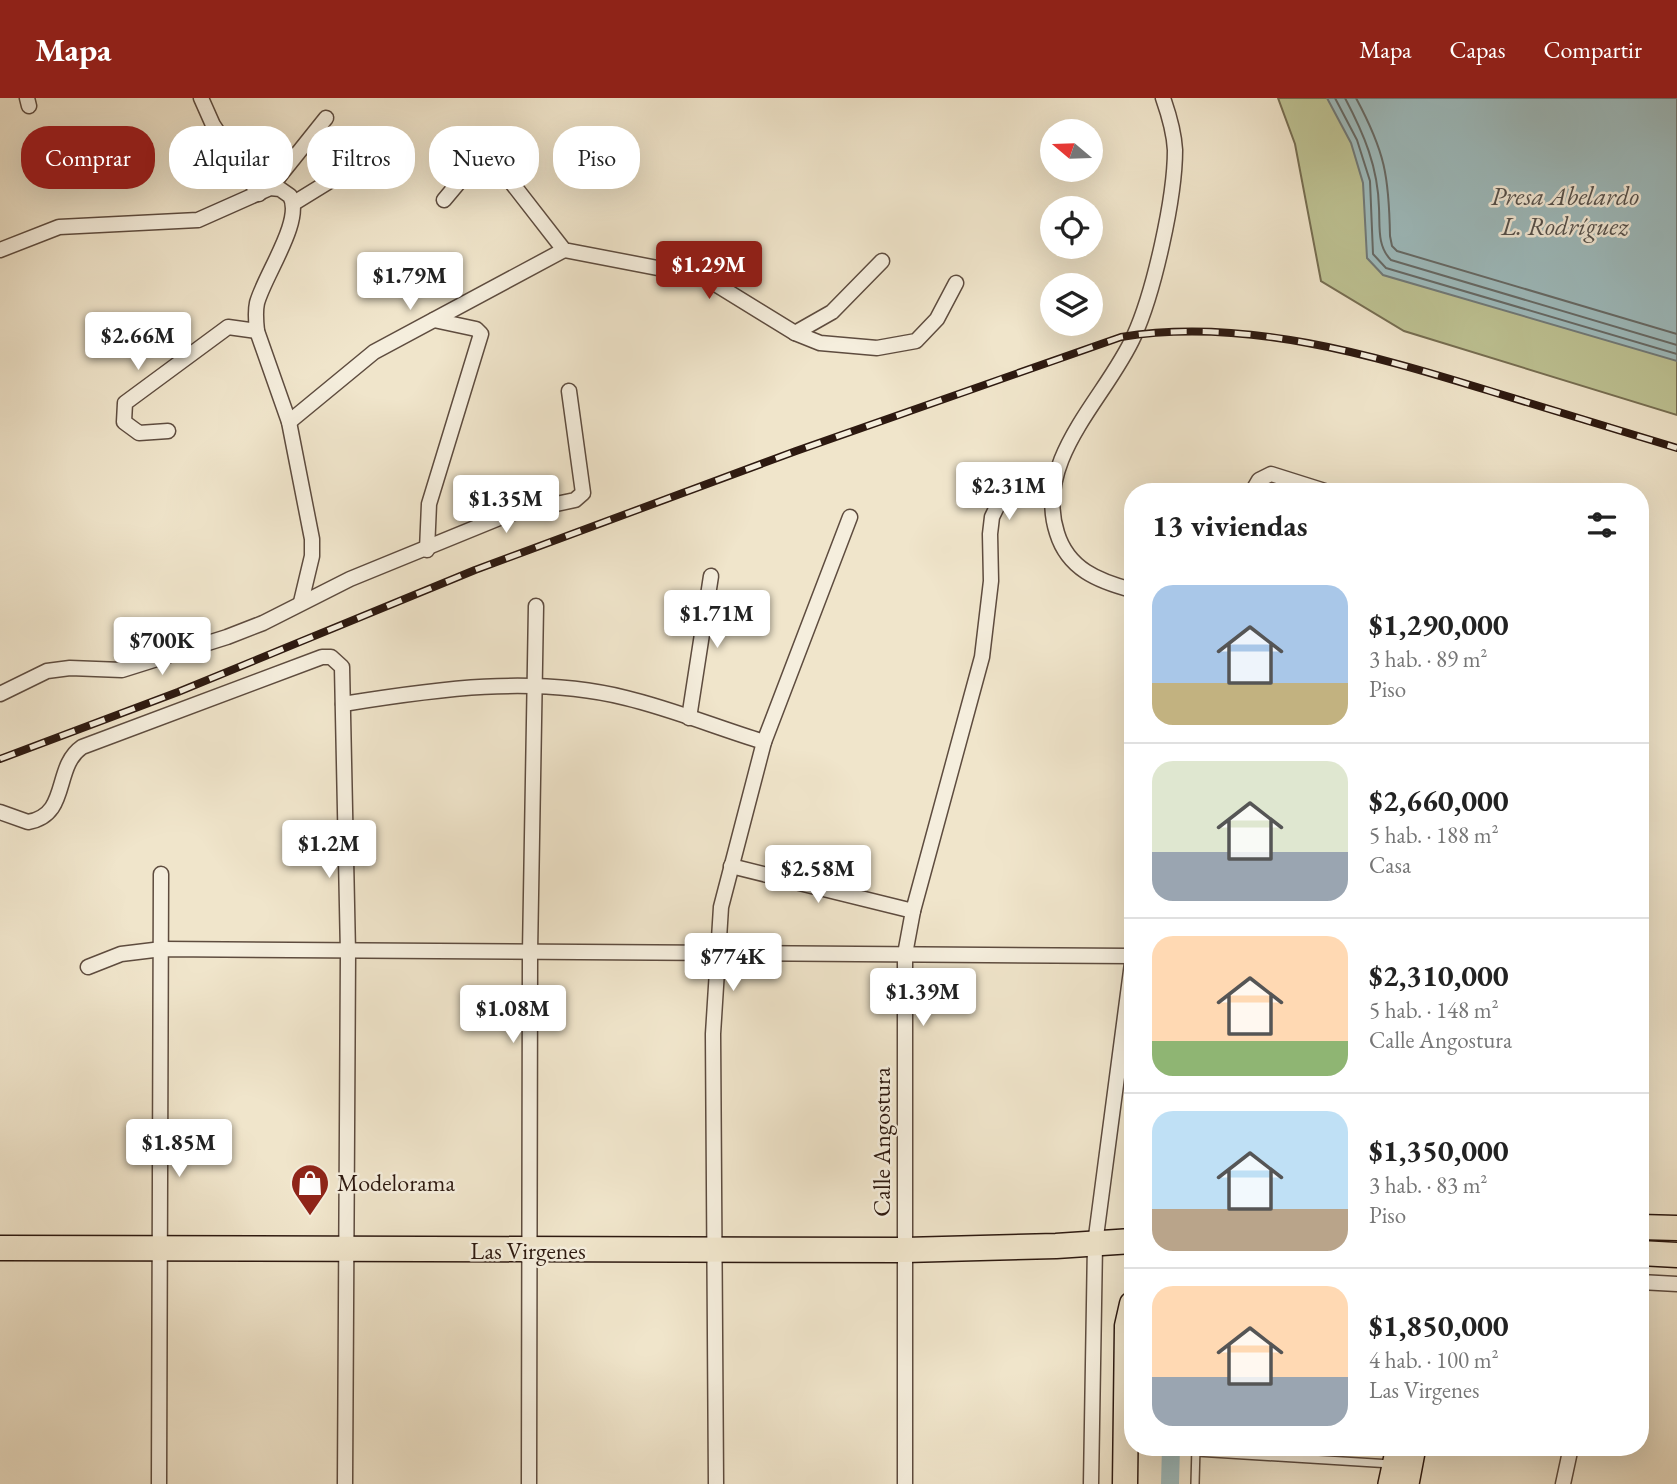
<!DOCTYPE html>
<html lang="es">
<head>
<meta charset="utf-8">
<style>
	:root { --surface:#fff; --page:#f6f6f6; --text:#222; --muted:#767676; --line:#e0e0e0; --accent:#8f2418 }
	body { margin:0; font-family:"EB Garamond",serif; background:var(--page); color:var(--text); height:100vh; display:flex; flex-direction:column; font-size:26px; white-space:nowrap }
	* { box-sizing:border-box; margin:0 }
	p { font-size:23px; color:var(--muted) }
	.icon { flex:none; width:38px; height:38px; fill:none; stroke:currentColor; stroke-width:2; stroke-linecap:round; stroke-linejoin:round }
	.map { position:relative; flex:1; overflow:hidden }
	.drawer { position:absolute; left:1124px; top:385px; width:525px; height:973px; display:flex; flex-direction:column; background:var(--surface); border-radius:28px; box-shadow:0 7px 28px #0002 }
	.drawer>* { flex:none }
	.hud { position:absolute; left:21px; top:28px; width:665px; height:63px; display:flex; gap:14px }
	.needle { width:46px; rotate:289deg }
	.tools { position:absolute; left:1040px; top:21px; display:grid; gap:14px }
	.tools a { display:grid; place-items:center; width:63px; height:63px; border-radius:50%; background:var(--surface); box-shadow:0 7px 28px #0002; font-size:35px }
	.price { position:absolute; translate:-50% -60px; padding:0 16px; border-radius:7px; background:#fff; color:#222; font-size:23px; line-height:46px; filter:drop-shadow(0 2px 4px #0008) }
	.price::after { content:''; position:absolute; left:50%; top:42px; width:21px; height:16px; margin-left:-10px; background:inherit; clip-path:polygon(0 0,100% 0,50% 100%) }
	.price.selected { background:var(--accent); color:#fff }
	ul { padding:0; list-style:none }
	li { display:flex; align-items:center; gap:21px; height:175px; padding:0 28px }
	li+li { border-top:2px solid var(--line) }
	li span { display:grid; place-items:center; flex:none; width:196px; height:140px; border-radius:21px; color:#555 }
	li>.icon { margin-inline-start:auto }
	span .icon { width:84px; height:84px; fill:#fffc; stroke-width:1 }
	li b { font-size:30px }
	h2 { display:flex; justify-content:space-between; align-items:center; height:84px; padding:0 28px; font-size:30px }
	.chip { padding:0 24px; border-radius:28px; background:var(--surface); box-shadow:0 7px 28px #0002; font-size:24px; line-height:63px }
	.chip.selected { background:var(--accent); color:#fff }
	header { display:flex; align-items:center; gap:42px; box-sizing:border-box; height:98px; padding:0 35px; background:var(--accent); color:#fff }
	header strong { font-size:33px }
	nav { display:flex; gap:38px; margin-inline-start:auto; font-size:24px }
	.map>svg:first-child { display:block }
	.green { fill:#bec394; stroke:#766e52; stroke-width:2 }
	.water { fill:#9ebdc0; stroke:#717b7a; stroke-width:2 }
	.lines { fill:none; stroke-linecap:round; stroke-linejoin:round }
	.shore { stroke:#666b68; stroke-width:2 }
	.canal { stroke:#9ebdc0; stroke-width:18 }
	.lane-casing { stroke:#5e4c3f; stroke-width:10 }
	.street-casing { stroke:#5e4c3f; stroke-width:17 }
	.primary-casing { stroke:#2d1910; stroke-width:24 }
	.highway-casing { stroke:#2d1910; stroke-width:27 }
	.lane { stroke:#f5eedd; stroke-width:7 }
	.street { stroke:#f5eedd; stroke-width:14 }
	.primary { stroke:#f0e5cb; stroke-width:21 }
	.highway { stroke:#f0e5cb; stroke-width:24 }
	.rail-casing { stroke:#2d1910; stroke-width:8 }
	.rail { stroke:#f5eedd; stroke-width:5; stroke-dasharray:16; stroke-linecap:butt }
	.labels { text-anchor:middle; stroke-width:5; stroke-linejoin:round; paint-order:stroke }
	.street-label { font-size:24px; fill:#2d1910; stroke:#f5eedd }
	.poi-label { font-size:24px; fill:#2d1910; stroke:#f5eedd; text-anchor:start }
	.water-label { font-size:26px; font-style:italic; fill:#55524e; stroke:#f5eedd }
</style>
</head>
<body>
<header>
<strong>Mapa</strong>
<nav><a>Mapa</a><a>Capas</a><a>Compartir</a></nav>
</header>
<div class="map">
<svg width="1677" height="1386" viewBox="0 0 1677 1386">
	<rect width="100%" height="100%" fill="#f0e5cb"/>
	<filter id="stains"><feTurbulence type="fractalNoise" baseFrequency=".00286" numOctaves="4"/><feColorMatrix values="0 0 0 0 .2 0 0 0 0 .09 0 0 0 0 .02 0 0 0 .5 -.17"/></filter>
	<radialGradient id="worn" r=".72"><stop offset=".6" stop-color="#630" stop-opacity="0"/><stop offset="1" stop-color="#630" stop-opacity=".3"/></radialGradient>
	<polygon class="green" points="1278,0 1677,0 1677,317 1404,233 1321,183 1295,46"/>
	<polygon class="water" points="1327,0 1677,0 1677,263 1383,177 1367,160 1363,85 1351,45"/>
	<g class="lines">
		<g class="shore">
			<polyline points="1335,0 1357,42 1370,83 1373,156 1386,170 1677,256"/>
			<path d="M 1345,0 C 1364,36 1378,69 1379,110 C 1380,129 1377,148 1391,162 L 1677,247"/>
			<path d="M 1356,0 C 1385,54 1389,78 1390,138 L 1392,148 L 1397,153 L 1677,236"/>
		</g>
		<polyline class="canal" points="1170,1386 1171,1349"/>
		<defs>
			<g id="lane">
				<polyline points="1196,1354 1391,1366"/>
				<polyline points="1195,1386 1196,1349"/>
			</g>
			<g id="street">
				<polyline points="27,0 29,8"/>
				<polyline points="201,0 213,27 259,96"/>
				<polyline points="270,90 326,20"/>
				<polyline points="444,102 480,59 494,62 564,152 704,179 795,235 820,245 877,250 916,243 937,221 956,185"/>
				<polyline points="294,105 346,73"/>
				<path d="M 0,152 L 59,129 L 198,122 L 270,90 L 280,91 L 290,98 C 304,122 264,178 257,205 C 255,214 256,224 257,233 L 289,324 L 312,441 L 312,458 L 301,504"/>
				<polyline points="795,235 832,214 882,163"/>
				<polyline points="289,324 374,254 564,152"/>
				<polyline points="168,333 139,335 124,324 125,305 228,229 257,233"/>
				<polyline points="1252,394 1259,382 1271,376 1328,394"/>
				<polyline points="427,452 429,406 481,236 476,231 434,222"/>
				<path d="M 1132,492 C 1098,483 1068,471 1057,435 C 1033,361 1107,299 1134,238 C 1154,194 1175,100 1175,52 C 1174,34 1169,17 1163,0"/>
				<polyline points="0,596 47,573 70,570 122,572 227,539 263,525 350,481 509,416 575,402 583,395 569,293"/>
				<path d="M 343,606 C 436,591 533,577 626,600 C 672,611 718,630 764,644"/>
				<polyline points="689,620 711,478"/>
				<path d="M 0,714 L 28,724 C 70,717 53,669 82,649 L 322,559 L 331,559 L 342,569 L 348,855 L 345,1386"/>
				<polyline points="731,768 913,813"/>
				<polyline points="88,869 121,856 162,851 1132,858"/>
				<polyline points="1640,1184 1677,1186"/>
				<polyline points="159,1386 161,776"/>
				<polyline points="529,1386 530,855 536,508"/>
				<polyline points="716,1386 713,936 721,809 764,644 850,419"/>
				<polyline points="905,1386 905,856 913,813 982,559 991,483 990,436 992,419 1008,386 1022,380 1054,385"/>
				<polyline points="1091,1386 1095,1146 1132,865"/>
				<polyline points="1563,1386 1571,1349"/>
			</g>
			<g id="primary">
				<polyline points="1389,1386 1397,1349"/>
				<polyline points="1408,1386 1415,1349"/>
			</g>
			<g id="highway">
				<polyline points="1640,1129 1677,1130"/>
				<polyline points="0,1150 905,1152 1056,1148 1132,1143"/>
				<polyline points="1640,1155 1677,1157"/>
				<polyline points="1125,1386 1127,1228 1132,1206"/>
			</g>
		</defs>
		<use href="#lane" class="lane-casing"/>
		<use href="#street" class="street-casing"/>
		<use href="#primary" class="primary-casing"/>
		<use href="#highway" class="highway-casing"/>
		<use href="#lane" class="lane"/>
		<use href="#street" class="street"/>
		<use href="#primary" class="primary"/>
		<use href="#highway" class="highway"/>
		<defs>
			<path id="rail" d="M 0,661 L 178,594 L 475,472 L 796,353 L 1121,239 C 1245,219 1372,257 1490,293 C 1552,312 1615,331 1677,350"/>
		</defs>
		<use href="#rail" class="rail-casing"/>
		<use href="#rail" class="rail"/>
	</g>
	<defs>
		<symbol id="shop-pin" viewBox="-11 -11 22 30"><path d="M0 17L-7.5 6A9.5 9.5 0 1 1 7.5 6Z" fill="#8f2418" stroke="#f5eedd"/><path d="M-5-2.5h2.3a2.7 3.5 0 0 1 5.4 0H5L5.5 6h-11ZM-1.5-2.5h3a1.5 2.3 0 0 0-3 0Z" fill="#fff"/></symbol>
	</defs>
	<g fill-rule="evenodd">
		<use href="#shop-pin" x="288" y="1063" width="44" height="60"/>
	</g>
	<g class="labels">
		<g class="street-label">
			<text transform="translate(882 1044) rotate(-90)" y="8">Calle Angostura</text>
			<text x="528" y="1161">Las Virgenes</text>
		</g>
		<g class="poi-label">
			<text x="337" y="1093">Modelorama</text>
		</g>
		<g class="water-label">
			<text x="1565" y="107">Presa Abelardo<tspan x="1565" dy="30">L. Rodríguez</tspan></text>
		</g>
	</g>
	<rect width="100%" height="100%" filter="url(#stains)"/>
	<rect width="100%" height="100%" fill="url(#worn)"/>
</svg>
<div class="tools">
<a><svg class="needle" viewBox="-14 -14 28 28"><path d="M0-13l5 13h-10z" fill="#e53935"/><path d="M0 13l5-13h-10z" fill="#767676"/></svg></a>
<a><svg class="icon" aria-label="locate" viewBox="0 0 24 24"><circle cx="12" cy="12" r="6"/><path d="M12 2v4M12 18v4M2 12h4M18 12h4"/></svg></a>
<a><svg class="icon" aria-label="layers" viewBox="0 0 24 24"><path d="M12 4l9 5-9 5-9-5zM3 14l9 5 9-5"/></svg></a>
</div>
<b class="price selected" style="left:709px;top:203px">$1.29M</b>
<b class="price" style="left:410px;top:214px">$1.79M</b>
<b class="price" style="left:138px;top:274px">$2.66M</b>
<b class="price" style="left:1009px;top:424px">$2.31M</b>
<b class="price" style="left:506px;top:437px">$1.35M</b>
<b class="price" style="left:717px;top:552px">$1.71M</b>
<b class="price" style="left:162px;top:579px">$700K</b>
<b class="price" style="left:329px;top:782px">$1.2M</b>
<b class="price" style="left:818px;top:807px">$2.58M</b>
<b class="price" style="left:733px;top:895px">$774K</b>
<b class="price" style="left:923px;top:930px">$1.39M</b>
<b class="price" style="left:513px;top:947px">$1.08M</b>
<b class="price" style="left:179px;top:1081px">$1.85M</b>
<div class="hud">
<a class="chip selected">Comprar</a>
<a class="chip">Alquilar</a>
<a class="chip">Filtros</a>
<a class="chip">Nuevo</a>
<a class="chip">Piso</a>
</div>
<section class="drawer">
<h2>13 viviendas<svg class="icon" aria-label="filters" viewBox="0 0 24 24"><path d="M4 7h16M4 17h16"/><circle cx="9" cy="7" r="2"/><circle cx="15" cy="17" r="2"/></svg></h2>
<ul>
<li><span style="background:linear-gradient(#a9c7e8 70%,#c2b280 0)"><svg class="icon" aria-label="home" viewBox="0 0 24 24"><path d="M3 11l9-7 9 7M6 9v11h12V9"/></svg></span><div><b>$1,290,000</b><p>3 hab. · 89 m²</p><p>Piso</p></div></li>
<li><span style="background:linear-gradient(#dfe7d0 65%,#9aa5b1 0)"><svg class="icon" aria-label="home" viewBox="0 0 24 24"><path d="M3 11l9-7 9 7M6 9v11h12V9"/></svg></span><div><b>$2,660,000</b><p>5 hab. · 188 m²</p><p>Casa</p></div></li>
<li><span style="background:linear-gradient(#ffd9b3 75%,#8fb573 0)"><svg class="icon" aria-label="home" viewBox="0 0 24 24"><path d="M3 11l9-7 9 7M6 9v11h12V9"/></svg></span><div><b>$2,310,000</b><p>5 hab. · 148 m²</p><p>Calle Angostura</p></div></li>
<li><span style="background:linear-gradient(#bfe0f5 70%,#b9a48a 0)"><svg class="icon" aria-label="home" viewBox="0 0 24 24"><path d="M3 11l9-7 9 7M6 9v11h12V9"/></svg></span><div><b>$1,350,000</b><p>3 hab. · 83 m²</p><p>Piso</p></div></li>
<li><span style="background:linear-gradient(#ffd9b3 65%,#9aa5b1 0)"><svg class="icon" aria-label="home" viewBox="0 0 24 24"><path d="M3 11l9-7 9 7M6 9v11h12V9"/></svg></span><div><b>$1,850,000</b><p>4 hab. · 100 m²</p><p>Las Virgenes</p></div></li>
</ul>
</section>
</div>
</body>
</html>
